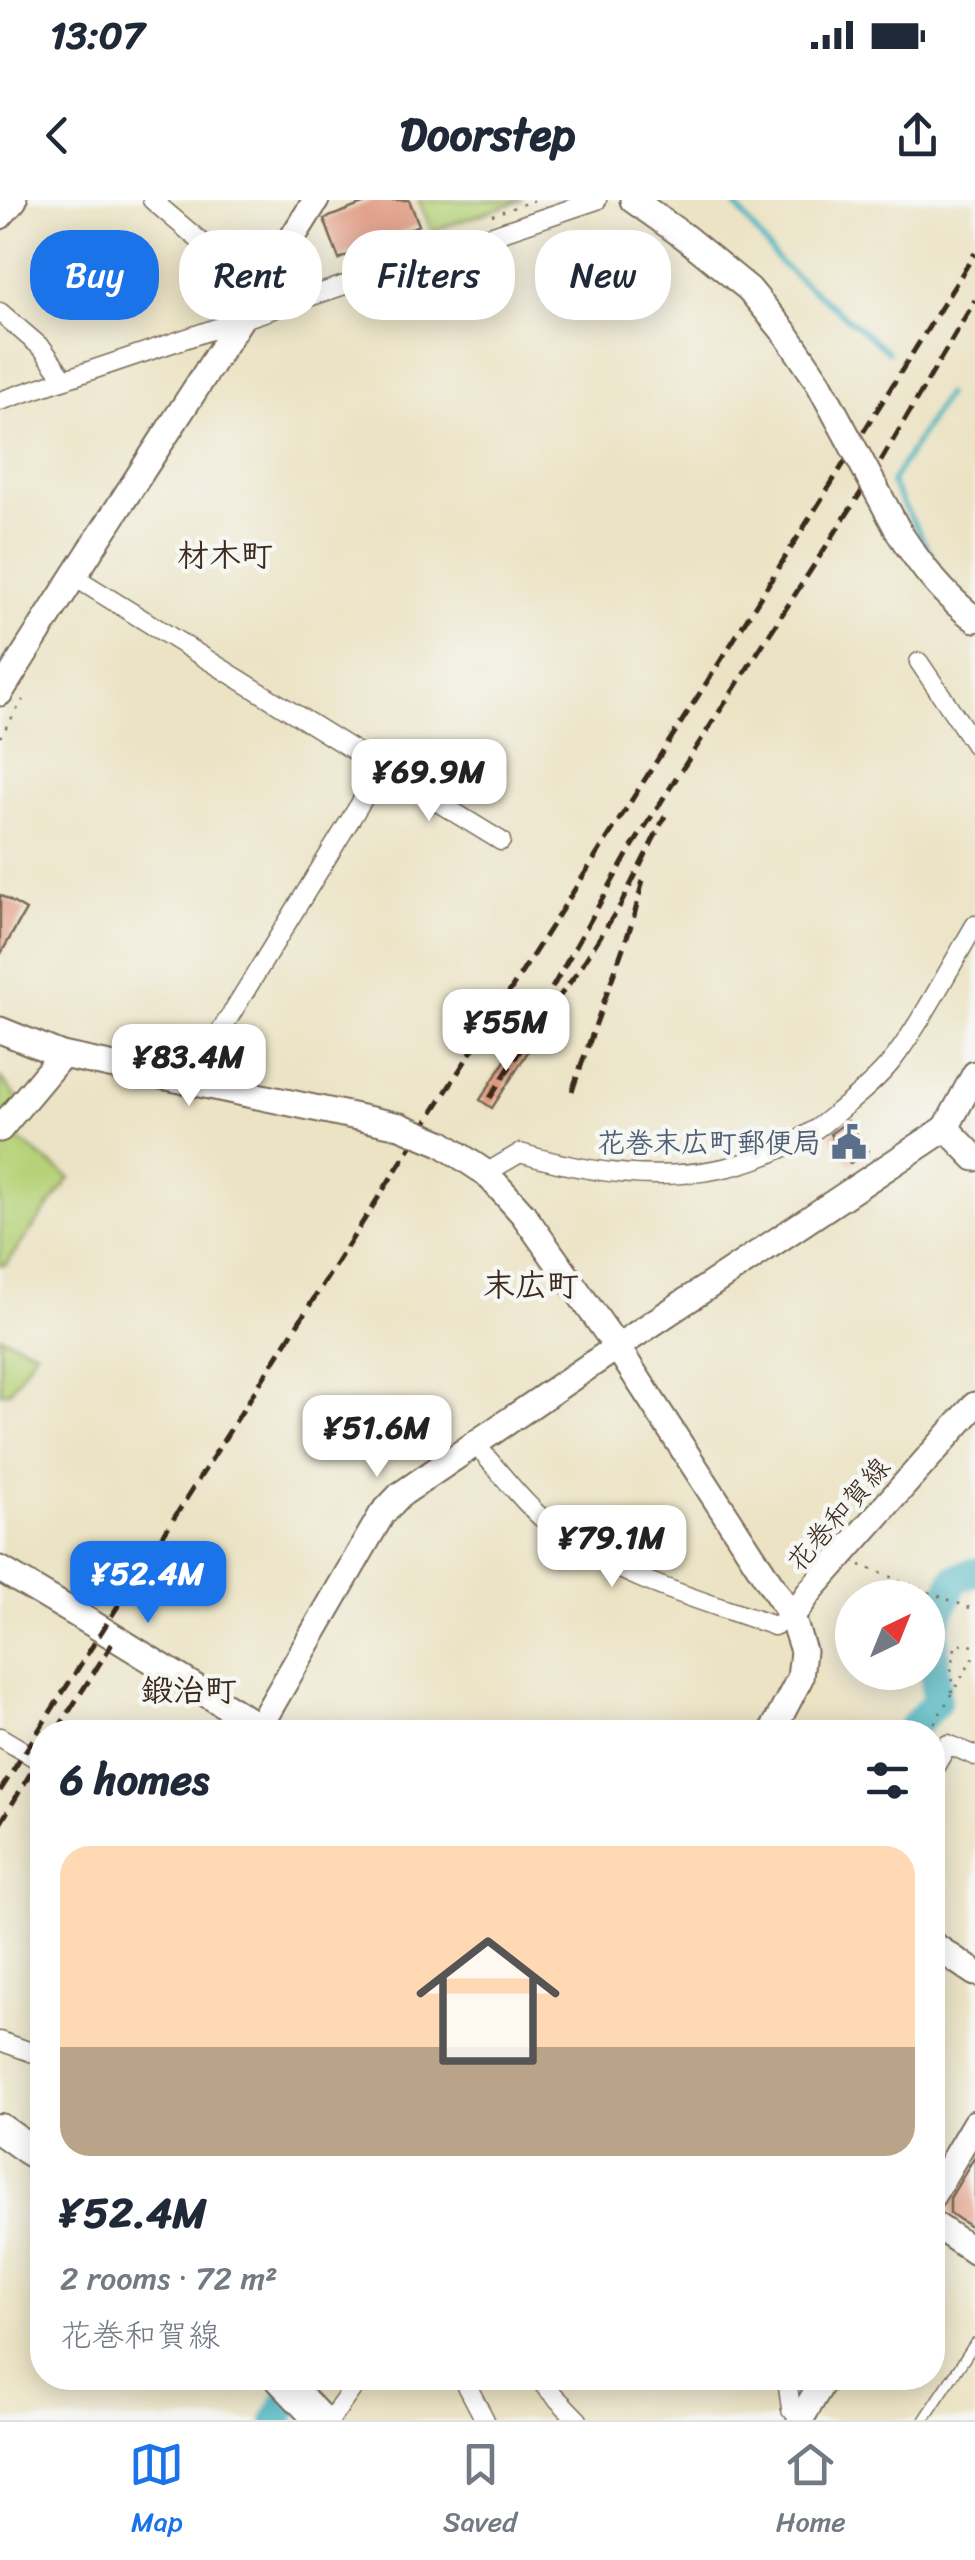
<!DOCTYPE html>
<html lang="en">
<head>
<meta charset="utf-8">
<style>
	:root { --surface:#fff; --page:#f2f2f3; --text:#1f2937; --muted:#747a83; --line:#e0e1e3; --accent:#1a73e8 }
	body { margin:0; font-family:Sriracha,"Klee One",sans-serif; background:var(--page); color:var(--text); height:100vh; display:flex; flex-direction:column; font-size:38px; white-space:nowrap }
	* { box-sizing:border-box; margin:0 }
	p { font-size:32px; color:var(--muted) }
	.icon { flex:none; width:55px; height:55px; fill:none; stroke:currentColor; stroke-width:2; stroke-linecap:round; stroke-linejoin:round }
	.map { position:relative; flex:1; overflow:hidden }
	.drawer { position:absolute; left:30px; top:1520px; width:915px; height:670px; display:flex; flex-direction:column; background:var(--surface); border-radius:40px; box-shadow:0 5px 25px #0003 }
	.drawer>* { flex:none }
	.guide { position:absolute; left:30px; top:30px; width:915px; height:90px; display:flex; gap:20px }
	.needle { width:65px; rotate:43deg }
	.tools { position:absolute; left:835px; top:1380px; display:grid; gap:20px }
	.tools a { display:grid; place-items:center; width:110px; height:110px; border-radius:50%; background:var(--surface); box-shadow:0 5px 25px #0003; font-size:50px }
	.price { position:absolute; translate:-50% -85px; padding:0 22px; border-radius:20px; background:#fff; color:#222; font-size:32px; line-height:65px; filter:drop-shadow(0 2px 5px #0008) }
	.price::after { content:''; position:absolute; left:50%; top:60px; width:30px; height:22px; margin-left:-15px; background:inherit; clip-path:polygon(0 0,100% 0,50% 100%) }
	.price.current { background:var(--accent); color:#fff }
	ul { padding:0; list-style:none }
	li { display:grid; align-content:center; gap:20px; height:530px; padding:0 30px }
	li+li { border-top:2px solid var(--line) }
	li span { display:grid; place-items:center; height:310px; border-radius:30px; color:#555 }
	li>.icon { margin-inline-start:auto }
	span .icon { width:180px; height:180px; fill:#fffc; stroke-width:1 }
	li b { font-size:42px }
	h2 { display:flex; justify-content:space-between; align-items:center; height:120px; padding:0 30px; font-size:42px }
	.pill { padding:0 35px; border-radius:40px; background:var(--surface); box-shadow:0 5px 25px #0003; font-size:35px; line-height:90px }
	.pill.current { background:var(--accent); color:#fff }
	.status { display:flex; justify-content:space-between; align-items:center; height:70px; padding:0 50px; background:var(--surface); direction:ltr }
	.status svg { height:28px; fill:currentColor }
	header { display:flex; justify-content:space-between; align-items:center; height:130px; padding:0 30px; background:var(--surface); font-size:45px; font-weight:700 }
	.tab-bar { display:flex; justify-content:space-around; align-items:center; height:140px; border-top:2px solid var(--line); background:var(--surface); font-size:28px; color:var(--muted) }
	.tab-bar a { display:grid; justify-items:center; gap:5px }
	.tab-bar .current { color:var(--accent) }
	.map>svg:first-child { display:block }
	.green { fill:#b6d278; stroke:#787e4b; stroke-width:2.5 }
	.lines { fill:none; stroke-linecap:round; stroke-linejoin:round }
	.stream { stroke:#42b1be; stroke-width:5 }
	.river { stroke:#42b1be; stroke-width:30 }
	.building { fill:#df947b }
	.lane-casing { stroke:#796b58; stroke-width:12 }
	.street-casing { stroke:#796b58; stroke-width:21 }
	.secondary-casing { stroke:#796b58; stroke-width:29 }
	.primary-casing { stroke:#796b58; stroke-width:34 }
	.path { stroke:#796b58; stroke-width:2.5; stroke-dasharray:2.5 8; stroke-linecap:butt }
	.lane { stroke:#fff; stroke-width:9 }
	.street { stroke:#fff; stroke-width:18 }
	.secondary { stroke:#fff; stroke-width:25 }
	.primary { stroke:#fff; stroke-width:30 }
	.rail { stroke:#3b2a1e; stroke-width:5; stroke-dasharray:15 8; stroke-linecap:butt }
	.secondary-bridge-casing { stroke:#796b58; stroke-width:29; stroke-linecap:butt }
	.secondary-bridge { stroke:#fff; stroke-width:25 }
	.labels { text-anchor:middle; stroke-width:9; stroke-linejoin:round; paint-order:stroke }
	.service-label { font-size:28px; font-weight:bold; fill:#4e5e75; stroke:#f6f6f2; text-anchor:end }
	.street-label { font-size:28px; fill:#3b2a1e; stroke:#f6f6f2 }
	.quarter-label { font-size:32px; font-weight:bold; fill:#3b2a1e; stroke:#f6f6f2 }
</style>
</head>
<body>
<div class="status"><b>13:07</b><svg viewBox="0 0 49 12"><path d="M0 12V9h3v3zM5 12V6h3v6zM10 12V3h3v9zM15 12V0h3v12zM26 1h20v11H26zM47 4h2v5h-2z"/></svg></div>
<header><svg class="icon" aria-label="back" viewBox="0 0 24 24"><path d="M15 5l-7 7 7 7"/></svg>Doorstep<svg class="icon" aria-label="share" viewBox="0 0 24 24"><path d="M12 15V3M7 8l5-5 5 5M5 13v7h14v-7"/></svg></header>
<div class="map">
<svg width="975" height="2220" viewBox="0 0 975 2220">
	<rect width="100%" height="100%" fill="#f6f6f2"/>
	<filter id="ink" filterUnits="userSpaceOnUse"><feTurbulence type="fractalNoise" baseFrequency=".01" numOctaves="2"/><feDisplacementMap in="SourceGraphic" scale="20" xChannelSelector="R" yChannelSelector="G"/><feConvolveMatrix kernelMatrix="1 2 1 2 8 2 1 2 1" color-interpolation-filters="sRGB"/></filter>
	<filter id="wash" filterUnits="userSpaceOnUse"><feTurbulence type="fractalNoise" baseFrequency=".0048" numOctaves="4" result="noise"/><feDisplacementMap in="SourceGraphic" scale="40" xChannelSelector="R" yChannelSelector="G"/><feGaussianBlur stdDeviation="2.25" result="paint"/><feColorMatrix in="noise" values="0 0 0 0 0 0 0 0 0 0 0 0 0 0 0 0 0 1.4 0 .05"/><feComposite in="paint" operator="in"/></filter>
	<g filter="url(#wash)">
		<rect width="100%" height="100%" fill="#ebe3c4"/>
		<g class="green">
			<polygon points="418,0 523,0 432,31"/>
			<polygon points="0,877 31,915 15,937 70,978 6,1064 0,1065"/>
			<polygon points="0,1136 36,1151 9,1192 0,1192"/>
		</g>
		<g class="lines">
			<g class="stream">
				<polyline points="731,0 781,64 888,152"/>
				<polyline points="939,368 891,283 946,194"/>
			</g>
			<g class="river">
				<polyline points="909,1532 936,1502 934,1425 955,1379 975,1372"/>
				<polyline points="277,2220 300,2178"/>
			</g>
		</g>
		<g id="blocks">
			<g class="building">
				<polygon points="373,0 409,0 419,25 339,59 324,19"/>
				<polygon points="0,695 26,710 0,755"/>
				<polygon points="519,839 531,847 492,908 480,900"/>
				<polygon points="848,921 868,951 850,963 830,934"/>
				<polygon points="975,1956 975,2030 950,2013 950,1998"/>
			</g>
		</g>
	</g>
	<g filter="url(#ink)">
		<use href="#blocks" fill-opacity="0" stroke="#796b58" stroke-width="2.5"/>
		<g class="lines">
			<defs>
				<polyline id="lane" points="924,2220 975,2143"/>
				<g id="street">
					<polyline points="152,0 259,91"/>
					<polyline points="0,112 43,149 64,178"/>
					<polyline points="0,201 597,0"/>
					<polyline points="73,376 382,568 190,881"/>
					<polyline points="919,462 975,545"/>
					<polyline points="382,568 501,641"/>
					<path d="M 486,973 L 520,953 C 618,982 727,989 816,929 C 826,922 836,913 846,905 C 863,891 882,875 895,857 C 925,816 949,769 975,725"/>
					<path d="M 475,1244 C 502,1274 528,1310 561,1334 C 623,1380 702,1400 774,1426 L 792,1417"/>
					<polyline points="0,1537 42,1562"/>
					<polyline points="932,1572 948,1544 975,1556"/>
					<polyline points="0,1841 42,1856"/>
					<polyline points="463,2178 485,2220"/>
					<polyline points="537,2178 578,2220"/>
					<polyline points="787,2178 791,2209 802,2216"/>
					<polyline points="330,2220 360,2178"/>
				</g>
				<g id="secondary">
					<polyline points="633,0 685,37 749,89 786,134 817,180"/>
					<polyline points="0,16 14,0"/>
					<path d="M 900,334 C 922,367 943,395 975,419"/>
					<path d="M 0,493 C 103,327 213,166 316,0"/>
					<polyline points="0,830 62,855 400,926"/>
					<polyline points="975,874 946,928 975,958"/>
					<polyline points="0,929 62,855"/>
					<polyline points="441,943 486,973 523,1014 617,1147 792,1417 803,1451 800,1478 772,1532"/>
					<polyline points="0,1369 93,1424 268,1532"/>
					<polyline points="792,1417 811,1390 975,1205"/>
					<polyline points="259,1527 382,1314 400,1295 617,1147 946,928"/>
					<polyline points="932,1744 975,1773"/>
					<polyline points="932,1996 975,1923"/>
					<polyline points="932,2023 975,2052"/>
					<polyline points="800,2220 825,2178"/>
				</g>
				<g id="primary">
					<polyline points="0,1929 42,1959"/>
					<polyline points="280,2178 320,2220"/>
				</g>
			</defs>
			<use href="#lane" class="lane-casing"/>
			<use href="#street" class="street-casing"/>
			<use href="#secondary" class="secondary-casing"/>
			<use href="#primary" class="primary-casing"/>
			<g class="path">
				<polyline points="492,15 535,0"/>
				<polyline points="0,537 23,500"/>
				<polyline points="860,1365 975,1410"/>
				<polyline points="952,1492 951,1465 956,1444 975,1446"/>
				<polyline points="929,1532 975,1455"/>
			</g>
			<use href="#lane" class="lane"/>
			<use href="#street" class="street"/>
			<use href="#secondary" class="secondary"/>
			<use href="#primary" class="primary"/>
			<g class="rail">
				<polyline points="552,788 630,650 878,266 975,100"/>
				<polyline points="572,891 633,720 643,680"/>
				<polyline points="490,898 528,838 577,773 621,704 665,616"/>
				<polyline points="56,1532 112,1444"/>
				<polyline points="0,1591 728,449 975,53"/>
				<polyline points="0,1624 42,1554"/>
			</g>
			<defs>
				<g id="secondary-bridge">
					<polyline points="817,180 900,334"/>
					<polyline points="400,926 441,943"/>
				</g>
			</defs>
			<use href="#secondary-bridge" class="secondary-bridge-casing"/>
			<use href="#secondary-bridge" class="secondary-bridge"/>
		</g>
	</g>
	<defs>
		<symbol id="civic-bare" viewBox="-9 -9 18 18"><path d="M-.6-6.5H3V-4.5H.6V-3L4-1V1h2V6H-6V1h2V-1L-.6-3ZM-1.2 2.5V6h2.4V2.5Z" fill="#5c6f8a" stroke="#f6f6f2" stroke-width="2.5" paint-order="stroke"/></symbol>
	</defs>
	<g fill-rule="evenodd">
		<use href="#civic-bare" x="824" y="917" width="50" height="50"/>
	</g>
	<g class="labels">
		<g class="service-label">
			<text x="821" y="952">花巻末広町郵便局</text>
		</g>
		<g class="street-label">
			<text transform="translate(838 1314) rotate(-49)" y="10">花巻和賀線</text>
		</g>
		<g class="quarter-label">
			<text x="225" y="366">材木町</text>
			<text x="531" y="1096">末広町</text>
			<text x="189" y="1501">鍛治町</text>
		</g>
	</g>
</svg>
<div class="tools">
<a><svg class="needle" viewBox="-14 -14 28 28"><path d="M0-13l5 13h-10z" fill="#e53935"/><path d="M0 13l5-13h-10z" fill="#747a83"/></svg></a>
</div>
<b class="price" style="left:429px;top:624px">¥69.9M</b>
<b class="price" style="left:506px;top:874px">¥55M</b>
<b class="price" style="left:189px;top:909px">¥83.4M</b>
<b class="price" style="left:377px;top:1280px">¥51.6M</b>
<b class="price" style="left:612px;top:1390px">¥79.1M</b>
<b class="price current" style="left:148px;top:1426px">¥52.4M</b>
<div class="guide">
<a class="pill current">Buy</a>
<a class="pill">Rent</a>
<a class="pill">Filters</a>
<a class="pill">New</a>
</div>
<section class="drawer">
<h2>6 homes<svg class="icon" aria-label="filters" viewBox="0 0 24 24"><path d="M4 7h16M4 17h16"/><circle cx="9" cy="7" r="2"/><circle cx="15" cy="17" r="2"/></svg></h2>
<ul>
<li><span style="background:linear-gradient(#ffd9b3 65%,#b9a48a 0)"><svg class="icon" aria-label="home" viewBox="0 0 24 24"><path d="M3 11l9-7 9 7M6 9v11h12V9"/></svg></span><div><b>¥52.4M</b><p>2 rooms · 72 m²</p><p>花巻和賀線</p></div></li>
</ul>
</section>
</div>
<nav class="tab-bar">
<a class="current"><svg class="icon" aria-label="map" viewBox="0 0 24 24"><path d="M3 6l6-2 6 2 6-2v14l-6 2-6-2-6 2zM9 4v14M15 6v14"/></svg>Map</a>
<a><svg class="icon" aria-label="saved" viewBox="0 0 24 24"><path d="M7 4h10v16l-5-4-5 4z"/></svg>Saved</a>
<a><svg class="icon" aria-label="home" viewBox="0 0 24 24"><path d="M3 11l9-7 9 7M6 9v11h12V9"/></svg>Home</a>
</nav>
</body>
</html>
